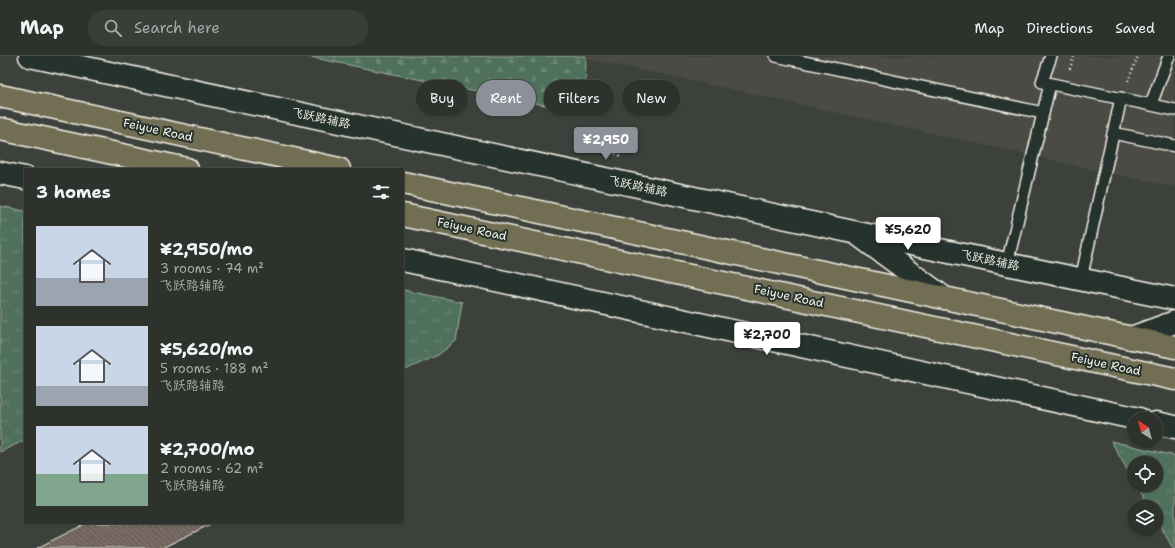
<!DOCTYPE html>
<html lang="en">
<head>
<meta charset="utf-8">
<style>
	:root { --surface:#2d322c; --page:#393e38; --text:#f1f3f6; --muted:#a7aaa9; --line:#484d48; --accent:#8c9099 }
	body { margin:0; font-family:"Shantell Sans","LXGW WenKai TC",sans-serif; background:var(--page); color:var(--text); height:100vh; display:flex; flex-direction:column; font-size:15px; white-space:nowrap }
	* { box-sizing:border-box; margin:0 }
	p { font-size:13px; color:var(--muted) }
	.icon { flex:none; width:22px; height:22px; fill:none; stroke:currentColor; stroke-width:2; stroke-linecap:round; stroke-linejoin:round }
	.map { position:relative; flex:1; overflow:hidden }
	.drawer { position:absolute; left:24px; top:112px; width:380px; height:356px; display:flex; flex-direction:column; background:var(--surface); border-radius:0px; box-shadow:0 1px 3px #0004,0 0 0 1px var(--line) }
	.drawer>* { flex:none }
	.banner { position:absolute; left:416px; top:24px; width:380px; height:36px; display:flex; gap:8px }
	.needle { width:26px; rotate:324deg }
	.buttons { position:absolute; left:1127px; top:356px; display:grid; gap:8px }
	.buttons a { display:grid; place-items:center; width:36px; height:36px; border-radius:50%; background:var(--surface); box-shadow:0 1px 3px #0004,0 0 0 1px var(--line); font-size:20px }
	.price { position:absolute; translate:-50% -34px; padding:0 9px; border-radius:4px; background:#fff; color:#222; font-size:13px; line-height:26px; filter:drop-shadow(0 1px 2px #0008) }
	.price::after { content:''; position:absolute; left:50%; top:24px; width:12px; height:9px; margin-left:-6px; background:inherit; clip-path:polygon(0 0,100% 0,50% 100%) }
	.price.on { background:var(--accent); color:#fff }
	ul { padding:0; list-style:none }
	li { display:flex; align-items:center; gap:12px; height:100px; padding:0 12px }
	li span { display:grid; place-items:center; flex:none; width:112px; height:80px; border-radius:0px; color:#555 }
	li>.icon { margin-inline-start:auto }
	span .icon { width:48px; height:48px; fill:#fffc; stroke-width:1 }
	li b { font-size:17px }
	h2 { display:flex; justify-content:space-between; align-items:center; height:48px; padding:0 12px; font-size:17px }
	.chip { padding:0 14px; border-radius:18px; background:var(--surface); box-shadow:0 1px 3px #0004,0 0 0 1px var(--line); font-size:14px; line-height:36px }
	.chip.on { background:var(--accent); color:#fff }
	header { display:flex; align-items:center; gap:24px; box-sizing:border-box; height:56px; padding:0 20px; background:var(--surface); border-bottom:1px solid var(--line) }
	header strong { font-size:19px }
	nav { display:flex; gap:22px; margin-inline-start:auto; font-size:14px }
	.search { width:280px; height:36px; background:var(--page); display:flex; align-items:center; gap:10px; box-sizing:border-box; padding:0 14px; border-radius:22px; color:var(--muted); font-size:15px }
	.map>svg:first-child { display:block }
	.built { fill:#4c4c45 }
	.grass { fill:url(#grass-tufts); stroke:#a2b1a2 }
	.forest { fill:url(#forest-firs); stroke:#a2b1a2 }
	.building { fill:url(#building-back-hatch); stroke:#f4f1e8 }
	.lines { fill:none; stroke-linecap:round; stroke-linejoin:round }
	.service-casing { stroke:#f4f1e8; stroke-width:14 }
	.tertiary-casing { stroke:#f4f1e8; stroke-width:25 }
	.primary-casing { stroke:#f4f1e8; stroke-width:25 }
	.path { stroke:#f4f1e8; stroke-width:2.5; stroke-dasharray:1 3; stroke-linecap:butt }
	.service { stroke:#26332d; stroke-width:11 }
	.tertiary { stroke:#26332d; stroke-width:22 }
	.primary { stroke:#726e52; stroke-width:22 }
	.labels { text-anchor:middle; stroke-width:4; stroke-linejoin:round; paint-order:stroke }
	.street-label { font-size:12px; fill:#f4f1e8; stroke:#26332d }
</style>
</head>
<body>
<header>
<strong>Map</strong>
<div class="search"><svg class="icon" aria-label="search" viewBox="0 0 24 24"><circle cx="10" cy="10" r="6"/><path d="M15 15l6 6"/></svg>Search here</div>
<nav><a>Map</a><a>Directions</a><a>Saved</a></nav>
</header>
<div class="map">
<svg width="1175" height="492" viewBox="0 0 1175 492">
	<defs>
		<pattern id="grass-tufts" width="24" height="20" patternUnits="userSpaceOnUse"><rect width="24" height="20" fill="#4f715c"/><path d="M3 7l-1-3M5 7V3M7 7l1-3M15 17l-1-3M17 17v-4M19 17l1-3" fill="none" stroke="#698673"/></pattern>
		<pattern id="forest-firs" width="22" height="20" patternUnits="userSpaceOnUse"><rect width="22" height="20" fill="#4f715c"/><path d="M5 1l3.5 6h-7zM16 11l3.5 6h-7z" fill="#698673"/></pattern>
		<pattern id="building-back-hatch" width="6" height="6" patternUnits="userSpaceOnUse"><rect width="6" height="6" fill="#70645b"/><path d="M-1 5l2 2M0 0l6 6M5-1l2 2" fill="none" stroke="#857b73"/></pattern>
	</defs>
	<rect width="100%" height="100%" fill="#3c423b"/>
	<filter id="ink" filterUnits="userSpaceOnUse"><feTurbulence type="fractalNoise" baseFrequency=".025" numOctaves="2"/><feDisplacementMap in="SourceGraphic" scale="8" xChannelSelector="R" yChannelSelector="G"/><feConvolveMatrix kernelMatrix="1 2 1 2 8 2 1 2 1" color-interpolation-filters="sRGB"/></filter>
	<g filter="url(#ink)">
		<polygon class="built" points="573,0 1175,0 1175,131 671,20"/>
		<g class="grass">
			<polygon points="0,150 25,155 25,384 0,396"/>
			<polygon points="403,234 462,246 456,285 438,299 403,315"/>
			<polygon points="1111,385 1175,400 1175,492 1173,492 1156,463 1156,451 1149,451 1136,429 1156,429 1156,407 1134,407 1134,426"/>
		</g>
		<polygon class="forest" points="305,0 586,0 585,48 579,56"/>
		<polygon class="building" points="87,467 213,467 162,492 37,492"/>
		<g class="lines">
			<defs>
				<g id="service">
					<polyline points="776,0 1043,57"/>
					<polyline points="1051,0 1042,26 1175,54"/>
					<polyline points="1151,48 1169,0"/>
					<polyline points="1113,77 1175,90"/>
					<polyline points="1007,208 1050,28"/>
					<polyline points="1081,223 1121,42"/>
				</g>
				<g id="tertiary">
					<polyline points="30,0 853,176 1175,243"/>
					<polyline points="0,117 25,122"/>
					<polyline points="860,180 943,241"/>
					<polyline points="403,204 1139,363"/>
					<polyline points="1131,282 1175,266"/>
					<polyline points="1156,367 1175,371"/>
				</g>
				<g id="primary">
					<polyline points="0,40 339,113"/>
					<polyline points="0,73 187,113"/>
					<path d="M 403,127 C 660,182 918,236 1175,291"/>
					<polyline points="403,159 1175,323"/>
				</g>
			</defs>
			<use href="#service" class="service-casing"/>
			<use href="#tertiary" class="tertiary-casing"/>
			<use href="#primary" class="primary-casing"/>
			<g class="path">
				<polyline points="1070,13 1074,0"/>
				<polyline points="1128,25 1138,0"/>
				<polyline points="585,88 622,100"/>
			</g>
			<use href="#service" class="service"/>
			<use href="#tertiary" class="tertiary"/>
			<use href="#primary" class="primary"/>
		</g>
	</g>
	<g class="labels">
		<g class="street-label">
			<text transform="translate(321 62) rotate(12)" y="4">飞跃路辅路</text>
			<text transform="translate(158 74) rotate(12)" y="4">Feiyue Road</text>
			<text transform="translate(638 130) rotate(12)" y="4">飞跃路辅路</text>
			<text transform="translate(472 173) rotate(12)" y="4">Feiyue Road</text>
			<text transform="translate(990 204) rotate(12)" y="4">飞跃路辅路</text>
			<text transform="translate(789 240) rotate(12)" y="4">Feiyue Road</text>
			<text transform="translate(1106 308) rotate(12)" y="4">Feiyue Road</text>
		</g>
	</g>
</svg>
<div class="buttons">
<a><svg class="needle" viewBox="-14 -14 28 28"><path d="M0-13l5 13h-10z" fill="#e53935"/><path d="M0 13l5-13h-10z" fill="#a7aaa9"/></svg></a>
<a><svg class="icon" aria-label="locate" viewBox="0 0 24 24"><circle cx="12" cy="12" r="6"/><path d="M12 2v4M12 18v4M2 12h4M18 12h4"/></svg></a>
<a><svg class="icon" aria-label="layers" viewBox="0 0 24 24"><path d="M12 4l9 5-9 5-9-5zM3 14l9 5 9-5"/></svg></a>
</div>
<b class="price on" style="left:606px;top:105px">¥2,950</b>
<b class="price" style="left:908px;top:195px">¥5,620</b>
<b class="price" style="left:767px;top:300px">¥2,700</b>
<div class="banner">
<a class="chip">Buy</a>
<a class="chip on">Rent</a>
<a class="chip">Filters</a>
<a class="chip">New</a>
</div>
<section class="drawer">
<h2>3 homes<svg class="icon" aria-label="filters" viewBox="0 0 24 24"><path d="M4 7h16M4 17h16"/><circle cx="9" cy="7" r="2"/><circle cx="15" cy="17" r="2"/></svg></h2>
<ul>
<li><span style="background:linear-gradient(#c9d6e8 65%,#9aa5b1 0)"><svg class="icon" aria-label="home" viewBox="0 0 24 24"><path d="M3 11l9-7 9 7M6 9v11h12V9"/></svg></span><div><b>¥2,950/mo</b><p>3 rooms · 74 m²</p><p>飞跃路辅路</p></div></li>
<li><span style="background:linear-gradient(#c9d6e8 75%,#9aa5b1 0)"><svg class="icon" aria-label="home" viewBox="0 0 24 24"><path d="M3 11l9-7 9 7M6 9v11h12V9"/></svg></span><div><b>¥5,620/mo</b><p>5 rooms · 188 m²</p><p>飞跃路辅路</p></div></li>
<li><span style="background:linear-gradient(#c9d6e8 60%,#7fa58c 0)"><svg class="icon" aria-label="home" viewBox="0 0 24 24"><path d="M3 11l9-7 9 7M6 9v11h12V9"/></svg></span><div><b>¥2,700/mo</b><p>2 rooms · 62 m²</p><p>飞跃路辅路</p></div></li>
</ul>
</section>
</div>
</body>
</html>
